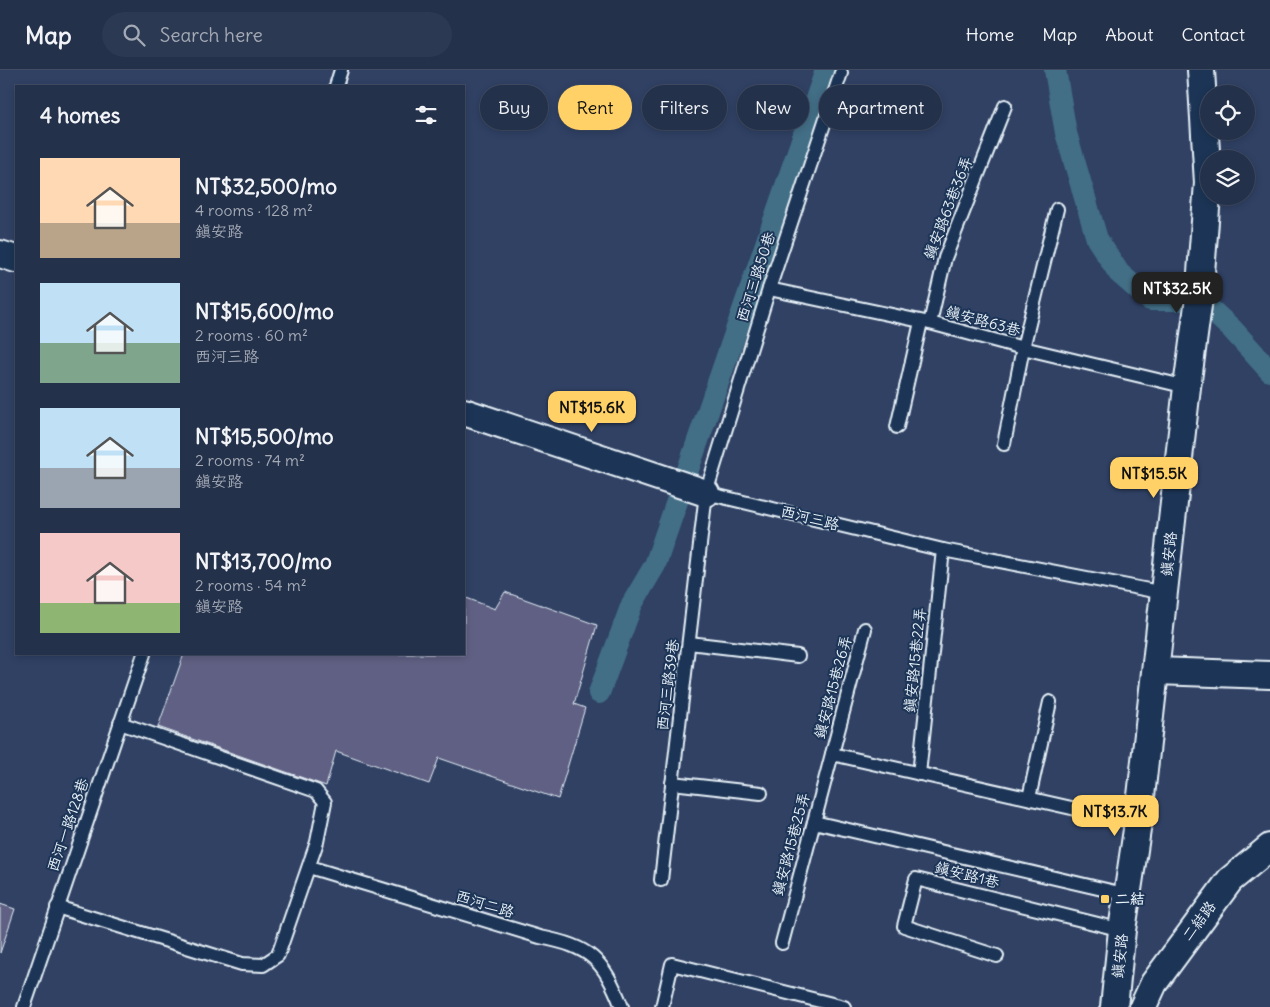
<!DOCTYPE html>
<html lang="en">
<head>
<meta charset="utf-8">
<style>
	:root { --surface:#24314b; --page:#2c3952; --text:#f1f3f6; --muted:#a3a9b5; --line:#414c63; --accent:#ffd166 }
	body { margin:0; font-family:Delius,"LXGW WenKai TC",sans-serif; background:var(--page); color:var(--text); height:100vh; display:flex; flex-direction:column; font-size:19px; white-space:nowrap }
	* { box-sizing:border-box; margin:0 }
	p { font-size:16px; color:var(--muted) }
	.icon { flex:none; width:28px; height:28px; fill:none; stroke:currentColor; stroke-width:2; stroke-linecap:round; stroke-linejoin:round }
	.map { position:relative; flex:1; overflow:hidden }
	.drawer { position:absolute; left:15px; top:15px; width:450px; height:570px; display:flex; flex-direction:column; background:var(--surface); border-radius:0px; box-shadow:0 2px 8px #0003,0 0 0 1px var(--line) }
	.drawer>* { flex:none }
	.guide { position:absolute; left:480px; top:15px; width:475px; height:45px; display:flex; gap:10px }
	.buttons { position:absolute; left:1200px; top:15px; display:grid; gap:10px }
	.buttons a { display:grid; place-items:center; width:55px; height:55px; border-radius:50%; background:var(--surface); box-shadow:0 2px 8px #0003,0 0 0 1px var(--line); font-size:25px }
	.price { position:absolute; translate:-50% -42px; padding:0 11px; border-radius:10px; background:var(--accent); color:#111; font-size:16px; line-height:32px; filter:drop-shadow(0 1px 2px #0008) }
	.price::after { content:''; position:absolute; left:50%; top:30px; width:15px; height:11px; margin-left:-8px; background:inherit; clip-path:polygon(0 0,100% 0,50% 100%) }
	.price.selected { background:#222; color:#fff }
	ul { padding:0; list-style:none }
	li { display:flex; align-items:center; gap:15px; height:125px; padding:0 25px }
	li span { display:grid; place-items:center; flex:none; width:140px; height:100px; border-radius:0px; color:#555 }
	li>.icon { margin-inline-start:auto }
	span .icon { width:60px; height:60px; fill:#fffc; stroke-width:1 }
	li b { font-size:21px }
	h2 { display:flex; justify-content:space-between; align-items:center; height:60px; padding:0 25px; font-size:21px }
	.tag { padding:0 18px; border-radius:22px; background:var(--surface); box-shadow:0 2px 8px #0003,0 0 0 1px var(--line); font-size:18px; line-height:45px }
	.tag.selected { background:var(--accent); color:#111 }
	header { display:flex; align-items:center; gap:30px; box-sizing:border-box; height:70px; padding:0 25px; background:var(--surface); border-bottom:1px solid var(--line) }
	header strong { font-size:24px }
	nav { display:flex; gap:28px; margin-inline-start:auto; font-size:18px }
	.search { width:350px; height:45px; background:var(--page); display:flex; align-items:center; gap:12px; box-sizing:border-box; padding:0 18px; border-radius:28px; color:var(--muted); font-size:19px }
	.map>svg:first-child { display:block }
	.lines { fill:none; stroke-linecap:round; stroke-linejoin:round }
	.canal { stroke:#426e86; stroke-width:22 }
	.building { fill:#5e6083; stroke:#e8f1f8 }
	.lane-casing { stroke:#e8f1f8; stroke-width:16 }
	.street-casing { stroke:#e8f1f8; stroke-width:30 }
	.lane { stroke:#1d3557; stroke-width:12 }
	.street { stroke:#1d3557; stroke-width:26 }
	.poi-dot { fill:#ffd166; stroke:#1d3557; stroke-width:2 }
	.labels { text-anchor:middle; stroke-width:4; stroke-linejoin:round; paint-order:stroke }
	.street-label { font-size:15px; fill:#e8f1f8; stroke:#1d3557 }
	.poi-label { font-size:15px; font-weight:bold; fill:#e8f1f8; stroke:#1d3557; text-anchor:start }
</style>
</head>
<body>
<header>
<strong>Map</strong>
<div class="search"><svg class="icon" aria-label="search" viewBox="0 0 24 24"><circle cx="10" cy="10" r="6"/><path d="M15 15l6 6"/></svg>Search here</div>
<nav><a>Home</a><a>Map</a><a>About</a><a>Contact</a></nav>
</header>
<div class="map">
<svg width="1270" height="937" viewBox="0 0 1270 937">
	<rect width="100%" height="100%" fill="#304164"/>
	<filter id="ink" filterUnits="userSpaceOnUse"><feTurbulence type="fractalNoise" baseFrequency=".02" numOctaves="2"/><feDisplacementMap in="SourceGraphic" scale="10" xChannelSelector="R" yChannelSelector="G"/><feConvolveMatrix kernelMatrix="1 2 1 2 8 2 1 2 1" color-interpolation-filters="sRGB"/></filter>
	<g filter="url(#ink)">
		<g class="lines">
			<g class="canal">
				<polyline points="1055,0 1066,63 1097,169 1119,203 1150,230 1200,230 1232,259 1270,301"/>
				<polyline points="599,623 632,534 655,495 826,0"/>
			</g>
		</g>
		<g class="building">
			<polygon points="505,522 597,555 574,634 585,638 558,729 439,688 429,714 336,681 326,716 158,657 184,584 464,584 464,527 495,539"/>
			<polygon points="0,834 15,839 0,883"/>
		</g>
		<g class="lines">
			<defs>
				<g id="lane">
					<polyline points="336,16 341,0"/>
					<polyline points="769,219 930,253 1023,278 1187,317"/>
					<polyline points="930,253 945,188 1005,36"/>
					<polyline points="897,357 921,252"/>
					<polyline points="1004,374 1023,278 1057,139"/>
					<polyline points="706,423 943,480 1164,523"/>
					<polyline points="689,573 798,586"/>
					<polyline points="832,684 1138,753"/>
					<polyline points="919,704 943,480"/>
					<polyline points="672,713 761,723"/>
					<polyline points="1029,728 1050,632"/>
					<polyline points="814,752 1128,825"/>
					<path d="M 309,797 L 540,867 C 591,877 603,889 622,937"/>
					<polyline points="661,810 706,423 769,219 841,3"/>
					<polyline points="57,837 242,894 263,895 278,885 317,772 325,732 316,721 120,653"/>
					<polyline points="782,873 865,559"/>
					<polyline points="997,886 904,856 916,809 1122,860"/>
					<polyline points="24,937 144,584"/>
					<polyline points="662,937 672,894 844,937"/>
				</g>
				<g id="street">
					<polyline points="0,184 16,189"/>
					<polyline points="464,342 706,423"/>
					<polyline points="1156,601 1270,605"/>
					<polyline points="1114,937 1122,860 1138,753 1187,317 1199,228 1208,113 1201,0"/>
					<polyline points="1143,937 1154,913 1230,810 1270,777"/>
				</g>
			</defs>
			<use href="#lane" class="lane-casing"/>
			<use href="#street" class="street-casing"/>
			<use href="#lane" class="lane"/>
			<use href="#street" class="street"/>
		</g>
	</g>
	<rect class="poi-dot" x="1100" y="824" width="10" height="10" rx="2.5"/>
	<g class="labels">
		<g class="street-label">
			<text transform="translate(948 138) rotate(-69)" y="5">鎮安路63巷36弄</text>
			<text transform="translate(756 207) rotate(-72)" y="5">西河三路50巷</text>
			<text transform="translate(983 251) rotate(15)" y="5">鎮安路63巷</text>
			<text transform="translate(810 448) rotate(14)" y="5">西河三路</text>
			<text transform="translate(1169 484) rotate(-84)" y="5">鎮安路</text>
			<text transform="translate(915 590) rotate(-84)" y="5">鎮安路15巷22弄</text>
			<text transform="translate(668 615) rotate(-83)" y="5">西河三路39巷</text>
			<text transform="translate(833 617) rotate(-75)" y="5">鎮安路15巷26弄</text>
			<text transform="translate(68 755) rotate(-71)" y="5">西河一路128巷</text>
			<text transform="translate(791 774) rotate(-75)" y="5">鎮安路15巷25弄</text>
			<text transform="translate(967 805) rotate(14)" y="5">鎮安路1巷</text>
			<text transform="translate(485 834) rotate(17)" y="5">西河二路</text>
			<text transform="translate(1199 851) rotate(-53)" y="5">二結路</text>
			<text transform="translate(1120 886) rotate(-84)" y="5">鎮安路</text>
		</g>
		<g class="poi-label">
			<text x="1115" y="834">二結</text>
		</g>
	</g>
</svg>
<div class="buttons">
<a><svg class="icon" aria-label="locate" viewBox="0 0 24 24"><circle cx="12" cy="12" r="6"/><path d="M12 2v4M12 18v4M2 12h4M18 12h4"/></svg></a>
<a><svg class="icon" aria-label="layers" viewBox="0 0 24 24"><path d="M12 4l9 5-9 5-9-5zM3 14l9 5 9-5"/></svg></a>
</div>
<b class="price selected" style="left:1177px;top:244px">NT$32.5K</b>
<b class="price" style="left:592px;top:363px">NT$15.6K</b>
<b class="price" style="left:1154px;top:429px">NT$15.5K</b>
<b class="price" style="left:1115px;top:767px">NT$13.7K</b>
<div class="guide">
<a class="tag">Buy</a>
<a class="tag selected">Rent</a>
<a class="tag">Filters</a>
<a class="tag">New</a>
<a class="tag">Apartment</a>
</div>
<section class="drawer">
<h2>4 homes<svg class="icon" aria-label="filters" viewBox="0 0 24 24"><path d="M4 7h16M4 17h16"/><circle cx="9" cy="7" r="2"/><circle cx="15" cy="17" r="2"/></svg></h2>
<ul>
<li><span style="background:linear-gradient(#ffd9b3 65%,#b9a48a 0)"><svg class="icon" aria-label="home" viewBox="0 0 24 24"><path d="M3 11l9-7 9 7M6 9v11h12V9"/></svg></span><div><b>NT$32,500/mo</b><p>4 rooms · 128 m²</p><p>鎮安路</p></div></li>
<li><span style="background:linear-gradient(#bfe0f5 60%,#7fa58c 0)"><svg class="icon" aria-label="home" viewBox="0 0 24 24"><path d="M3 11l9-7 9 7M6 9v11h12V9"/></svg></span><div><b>NT$15,600/mo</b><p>2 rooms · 60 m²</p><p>西河三路</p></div></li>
<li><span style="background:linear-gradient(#bfe0f5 60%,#9aa5b1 0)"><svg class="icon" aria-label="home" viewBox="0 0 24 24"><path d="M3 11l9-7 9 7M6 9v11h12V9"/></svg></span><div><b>NT$15,500/mo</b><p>2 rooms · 74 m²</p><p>鎮安路</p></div></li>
<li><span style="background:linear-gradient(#f6c9c9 70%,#8fb573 0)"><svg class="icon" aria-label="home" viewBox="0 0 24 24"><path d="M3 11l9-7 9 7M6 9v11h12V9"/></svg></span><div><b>NT$13,700/mo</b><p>2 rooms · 54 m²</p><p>鎮安路</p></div></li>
</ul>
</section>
</div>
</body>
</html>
